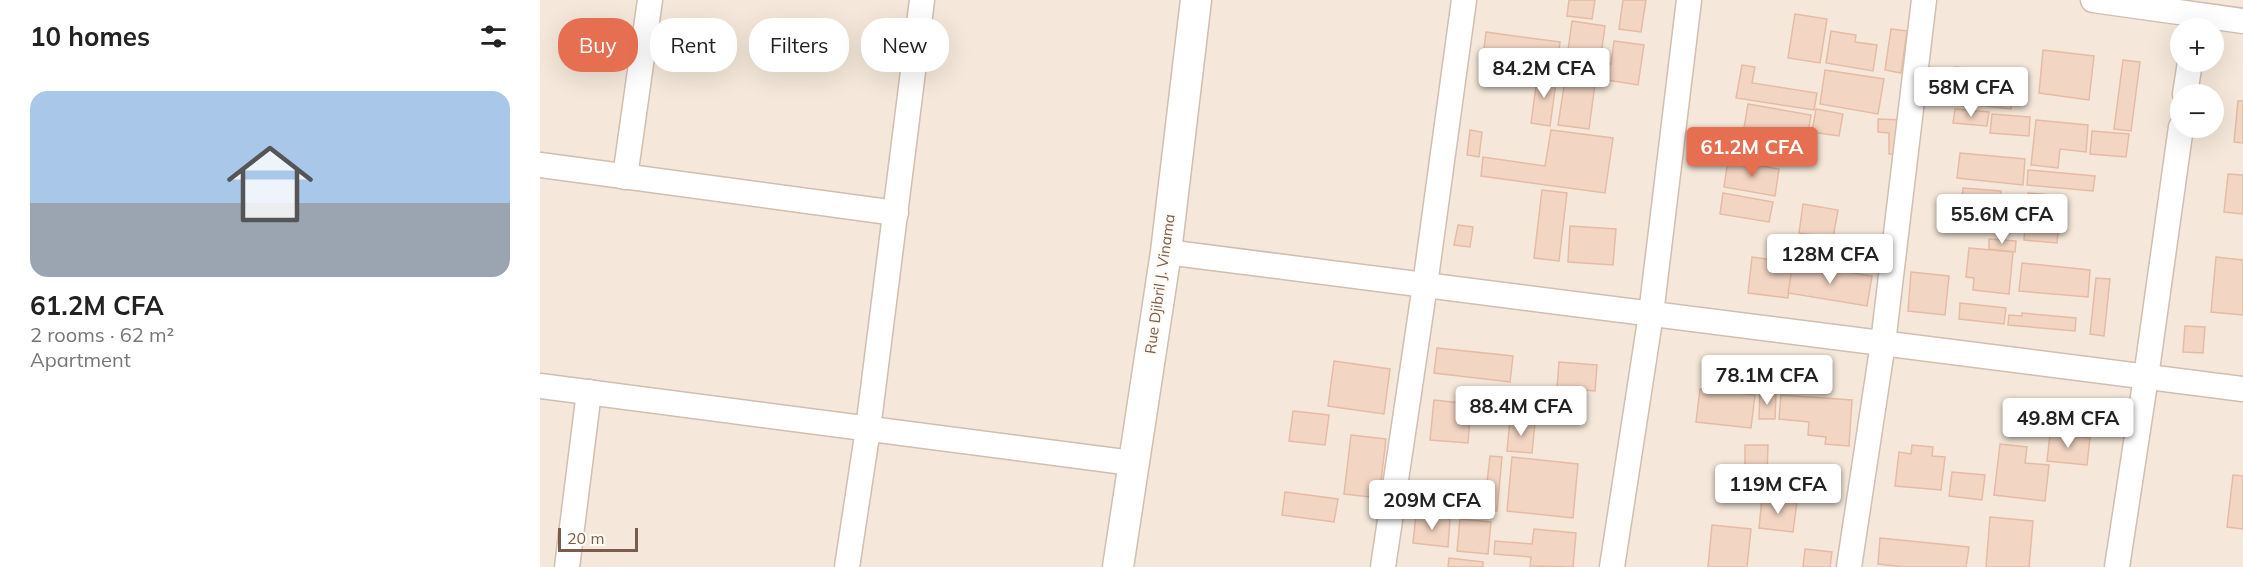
<!DOCTYPE html>
<html lang="en">
<head>
<meta charset="utf-8">
<style>
	:root { --surface:#fff; --page:#f2f2f2; --text:#222; --muted:#767676; --line:#e0e0e0; --accent:#e76f51 }
	body { margin:0; font-family:Mulish,sans-serif; background:var(--page); color:var(--text); height:100vh; display:flex; flex-direction:column; font-size:22px; white-space:nowrap }
	* { box-sizing:border-box; margin:0 }
	p { font-size:20px; color:var(--muted) }
	.icon { flex:none; width:33px; height:33px; fill:none; stroke:currentColor; stroke-width:2; stroke-linecap:round; stroke-linejoin:round }
	.map { position:relative; flex:1; overflow:hidden }
	.drawer { display:flex; flex-direction:column; background:var(--surface); width:540px }
	.drawer>* { flex:none }
	.guide { position:absolute; left:18px; top:18px; width:570px; height:54px; display:flex; gap:12px }
	.controls { position:absolute; left:1630px; top:18px; display:grid; gap:12px }
	.controls a { display:grid; place-items:center; width:54px; height:54px; border-radius:50%; background:var(--surface); box-shadow:0 6px 24px #0002; font-size:30px }
	.scale { position:absolute; left:18px; bottom:15px; width:80px; box-sizing:border-box; padding-left:6px; border:3px solid #7a5c4d; border-top:0; font-size:16px; line-height:21px; white-space:nowrap; color:#7a5c4d; -webkit-text-stroke:4px #fffaf3; paint-order:stroke }
	.price { position:absolute; translate:-50% -51px; padding:0 14px; border-radius:6px; background:#fff; color:#222; font-size:20px; line-height:39px; filter:drop-shadow(0 2px 3px #0008) }
	.price::after { content:''; position:absolute; left:50%; top:36px; width:18px; height:14px; margin-left:-9px; background:inherit; clip-path:polygon(0 0,100% 0,50% 100%) }
	.price.current { background:var(--accent); color:#fff }
	ul { padding:0; list-style:none }
	li { display:grid; align-content:center; gap:12px; height:318px; padding:0 30px }
	li+li { border-top:2px solid var(--line) }
	li span { display:grid; place-items:center; height:186px; border-radius:18px; color:#555 }
	li>.icon { margin-inline-start:auto }
	span .icon { width:108px; height:108px; fill:#fffc; stroke-width:1 }
	li b { font-size:26px }
	h2 { display:flex; justify-content:space-between; align-items:center; height:72px; padding:0 30px; font-size:26px }
	.tag { padding:0 21px; border-radius:24px; background:var(--surface); box-shadow:0 6px 24px #0002; font-size:21px; line-height:54px }
	.tag.current { background:var(--accent); color:#fff }
	main { display:flex; flex:1; min-height:0 }
	.map>svg:first-child { display:block }
	.residential { fill:#f5e8da; fill-rule:evenodd }
	.building { fill:#f3d5c3; stroke:#e6bba3; stroke-width:1.5 }
	.lines { fill:none; stroke-linecap:round; stroke-linejoin:round }
	.minor-casing { stroke:#d1beb0; stroke-width:27 }
	.tertiary-casing { stroke:#d1beb0; stroke-width:33 }
	.minor { stroke:#fff; stroke-width:24 }
	.tertiary { stroke:#fff; stroke-width:30 }
	.labels { text-anchor:middle; stroke-width:4.5; stroke-linejoin:round; paint-order:stroke }
	.street-label { font-size:15px; fill:#7a5c4d; stroke:#fffaf3 }
</style>
</head>
<body>
<main>
<section class="drawer">
<h2>10 homes<svg class="icon" aria-label="filters" viewBox="0 0 24 24"><path d="M4 7h16M4 17h16"/><circle cx="9" cy="7" r="2"/><circle cx="15" cy="17" r="2"/></svg></h2>
<ul>
<li><span style="background:linear-gradient(#a9c7e8 60%,#9aa5b1 0)"><svg class="icon" aria-label="home" viewBox="0 0 24 24"><path d="M3 11l9-7 9 7M6 9v11h12V9"/></svg></span><div><b>61.2M CFA</b><p>2 rooms · 62 m²</p><p>Apartment</p></div></li>
</ul>
</section>
<div class="map">
<svg width="1703" height="567" viewBox="0 0 1703 567">
	<rect width="100%" height="100%" fill="#fdf6ec"/>
	<path class="residential" d="M 0,0 L 1703,0 L 1703,567 L 0,567 ZM 1641,28 L 1674,28 L 1674,62 L 1641,62 ZM 1641,94 L 1674,94 L 1674,128 L 1641,128 Z"/>
	<g class="building">
		<polygon points="1029,0 1055,0 1052,19 1027,16"/>
		<polygon points="1083,0 1106,0 1101,32 1079,29"/>
		<polygon points="1255,14 1287,19 1280,63 1248,58"/>
		<polygon points="1032,21 1065,26 1058,77 1025,72"/>
		<polygon points="1351,29 1367,31 1361,73 1345,70"/>
		<polygon points="1291,31 1316,35 1315,42 1337,45 1333,71 1286,63"/>
		<polygon points="946,32 1020,42 1017,67 943,56"/>
		<polygon points="1074,41 1104,45 1098,85 1061,79 1063,62 1071,64"/>
		<polygon points="1503,50 1554,56 1549,100 1499,93"/>
		<polygon points="1583,60 1600,62 1591,131 1574,129"/>
		<polygon points="1202,65 1215,67 1212,83 1277,93 1274,110 1196,98"/>
		<polygon points="1415,67 1475,74 1471,109 1411,102"/>
		<polygon points="1285,70 1344,79 1338,114 1280,104"/>
		<polygon points="998,72 1017,75 1010,126 991,123"/>
		<polygon points="1025,80 1055,84 1049,129 1018,125"/>
		<polygon points="1698,101 1703,101 1703,143 1694,142"/>
		<polygon points="1208,104 1271,115 1267,139 1204,128"/>
		<polygon points="1276,109 1303,114 1299,136 1272,132"/>
		<polygon points="1415,109 1449,112 1447,126 1413,123"/>
		<polygon points="1452,114 1490,117 1489,136 1450,133"/>
		<polygon points="1338,119 1364,120 1364,154 1349,154 1349,133 1338,132"/>
		<polygon points="1496,120 1548,125 1546,152 1520,149 1518,168 1491,165"/>
		<polygon points="930,130 942,132 939,157 927,155"/>
		<polygon points="1011,130 1073,138 1065,193 941,176 943,157 1005,166"/>
		<polygon points="1552,131 1589,134 1586,157 1550,154"/>
		<polygon points="1420,153 1485,159 1483,185 1417,178"/>
		<polygon points="1188,160 1239,169 1235,196 1184,187"/>
		<polygon points="1488,170 1555,176 1553,191 1487,185"/>
		<polygon points="1688,174 1703,175 1703,214 1684,212"/>
		<polygon points="1423,188 1461,191 1458,224 1420,221"/>
		<polygon points="1002,190 1027,193 1019,261 994,258"/>
		<polygon points="1183,193 1233,202 1229,222 1180,214"/>
		<polygon points="1488,193 1522,196 1517,243 1484,240"/>
		<polygon points="1263,204 1298,210 1293,238 1259,233"/>
		<polygon points="918,225 933,227 930,247 914,245"/>
		<polygon points="1030,226 1076,229 1073,265 1028,262"/>
		<polygon points="1449,239 1476,241 1475,252 1449,249"/>
		<polygon points="1429,248 1473,252 1469,294 1433,290 1434,278 1426,277"/>
		<polygon points="1212,257 1253,263 1248,298 1208,293"/>
		<polygon points="1676,257 1703,260 1703,315 1671,312"/>
		<polygon points="1253,263 1332,276 1327,306 1248,293"/>
		<polygon points="1482,263 1550,270 1548,297 1479,291"/>
		<polygon points="1371,272 1409,276 1405,315 1368,311"/>
		<polygon points="1556,278 1570,279 1564,336 1550,334"/>
		<polygon points="1420,303 1466,308 1464,324 1419,319"/>
		<polygon points="1482,313 1536,318 1535,331 1468,325 1469,315 1482,316"/>
		<polygon points="1645,326 1665,327 1663,353 1643,352"/>
		<polygon points="897,348 973,356 970,382 894,373"/>
		<polygon points="794,361 850,369 844,414 788,406"/>
		<polygon points="1019,362 1057,365 1055,391 1017,388"/>
		<polygon points="1160,389 1215,395 1211,428 1156,422"/>
		<polygon points="1220,392 1236,393 1235,419 1219,419"/>
		<polygon points="1241,395 1312,400 1309,446 1285,444 1286,437 1268,435 1269,422 1239,419"/>
		<polygon points="894,400 931,404 928,443 890,440"/>
		<polygon points="753,411 789,415 785,445 749,441"/>
		<polygon points="970,420 995,423 992,453 967,451"/>
		<polygon points="1510,434 1550,438 1547,465 1507,461"/>
		<polygon points="811,435 846,439 839,498 804,494"/>
		<polygon points="1460,444 1487,447 1485,463 1509,465 1505,501 1454,495"/>
		<polygon points="1205,445 1228,445 1227,473 1205,472"/>
		<polygon points="1372,445 1393,447 1392,456 1405,457 1401,490 1355,486 1359,452 1371,454"/>
		<polygon points="950,456 962,457 957,511 944,510"/>
		<polygon points="972,457 1038,464 1033,518 967,511"/>
		<polygon points="1412,472 1445,475 1442,500 1409,496"/>
		<polygon points="1693,475 1703,476 1703,529 1687,527"/>
		<polygon points="745,492 798,499 794,522 742,515"/>
		<polygon points="1222,498 1257,502 1253,532 1219,528"/>
		<polygon points="876,515 910,519 908,547 873,543"/>
		<polygon points="1450,517 1493,521 1489,567 1446,567"/>
		<polygon points="920,519 951,522 948,554 917,551"/>
		<polygon points="1172,525 1211,529 1207,567 1168,567"/>
		<polygon points="994,529 1036,533 1033,567 990,566 991,557 954,554 955,541 992,544"/>
		<polygon points="1340,538 1429,547 1426,567 1364,567 1338,564"/>
		<polygon points="1265,549 1292,552 1290,567 1263,567"/>
		<polygon points="909,558 943,562 943,567 908,567"/>
	</g>
	<g class="lines">
		<defs>
			<g id="minor">
				<polyline points="1553,0 1703,21"/>
				<polyline points="1645,94 1650,62"/>
				<polyline points="0,165 356,213"/>
				<polyline points="85,177 110,0"/>
				<polyline points="626,252 1703,389"/>
				<polyline points="0,386 592,463"/>
				<polyline points="27,567 49,392"/>
				<polyline points="307,567 328,429 382,0"/>
				<polyline points="843,567 885,285 924,0"/>
				<polyline points="1072,567 1111,314 1149,0"/>
				<polyline points="1309,567 1343,343 1384,0"/>
				<polyline points="1577,567 1606,377 1641,127"/>
			</g>
			<polyline id="tertiary" points="578,567 626,252 656,0"/>
		</defs>
		<use href="#minor" class="minor-casing"/>
		<use href="#tertiary" class="tertiary-casing"/>
		<use href="#minor" class="minor"/>
		<use href="#tertiary" class="tertiary"/>
	</g>
	<g class="labels">
		<g class="street-label">
			<text transform="translate(620 284) rotate(-82)" y="5">Rue Djibril J. Vinama</text>
		</g>
	</g>
</svg>
<div class="controls">
<a>+</a>
<a>−</a>
</div>
<div class="scale">20 m</div>
<b class="price" style="left:1004px;top:99px">84.2M CFA</b>
<b class="price" style="left:1431px;top:118px">58M CFA</b>
<b class="price current" style="left:1212px;top:178px">61.2M CFA</b>
<b class="price" style="left:1462px;top:245px">55.6M CFA</b>
<b class="price" style="left:1290px;top:285px">128M CFA</b>
<b class="price" style="left:1227px;top:406px">78.1M CFA</b>
<b class="price" style="left:981px;top:437px">88.4M CFA</b>
<b class="price" style="left:1528px;top:449px">49.8M CFA</b>
<b class="price" style="left:1238px;top:515px">119M CFA</b>
<b class="price" style="left:892px;top:531px">209M CFA</b>
<div class="guide">
<a class="tag current">Buy</a>
<a class="tag">Rent</a>
<a class="tag">Filters</a>
<a class="tag">New</a>
</div>
</div>
</main>
</body>
</html>
